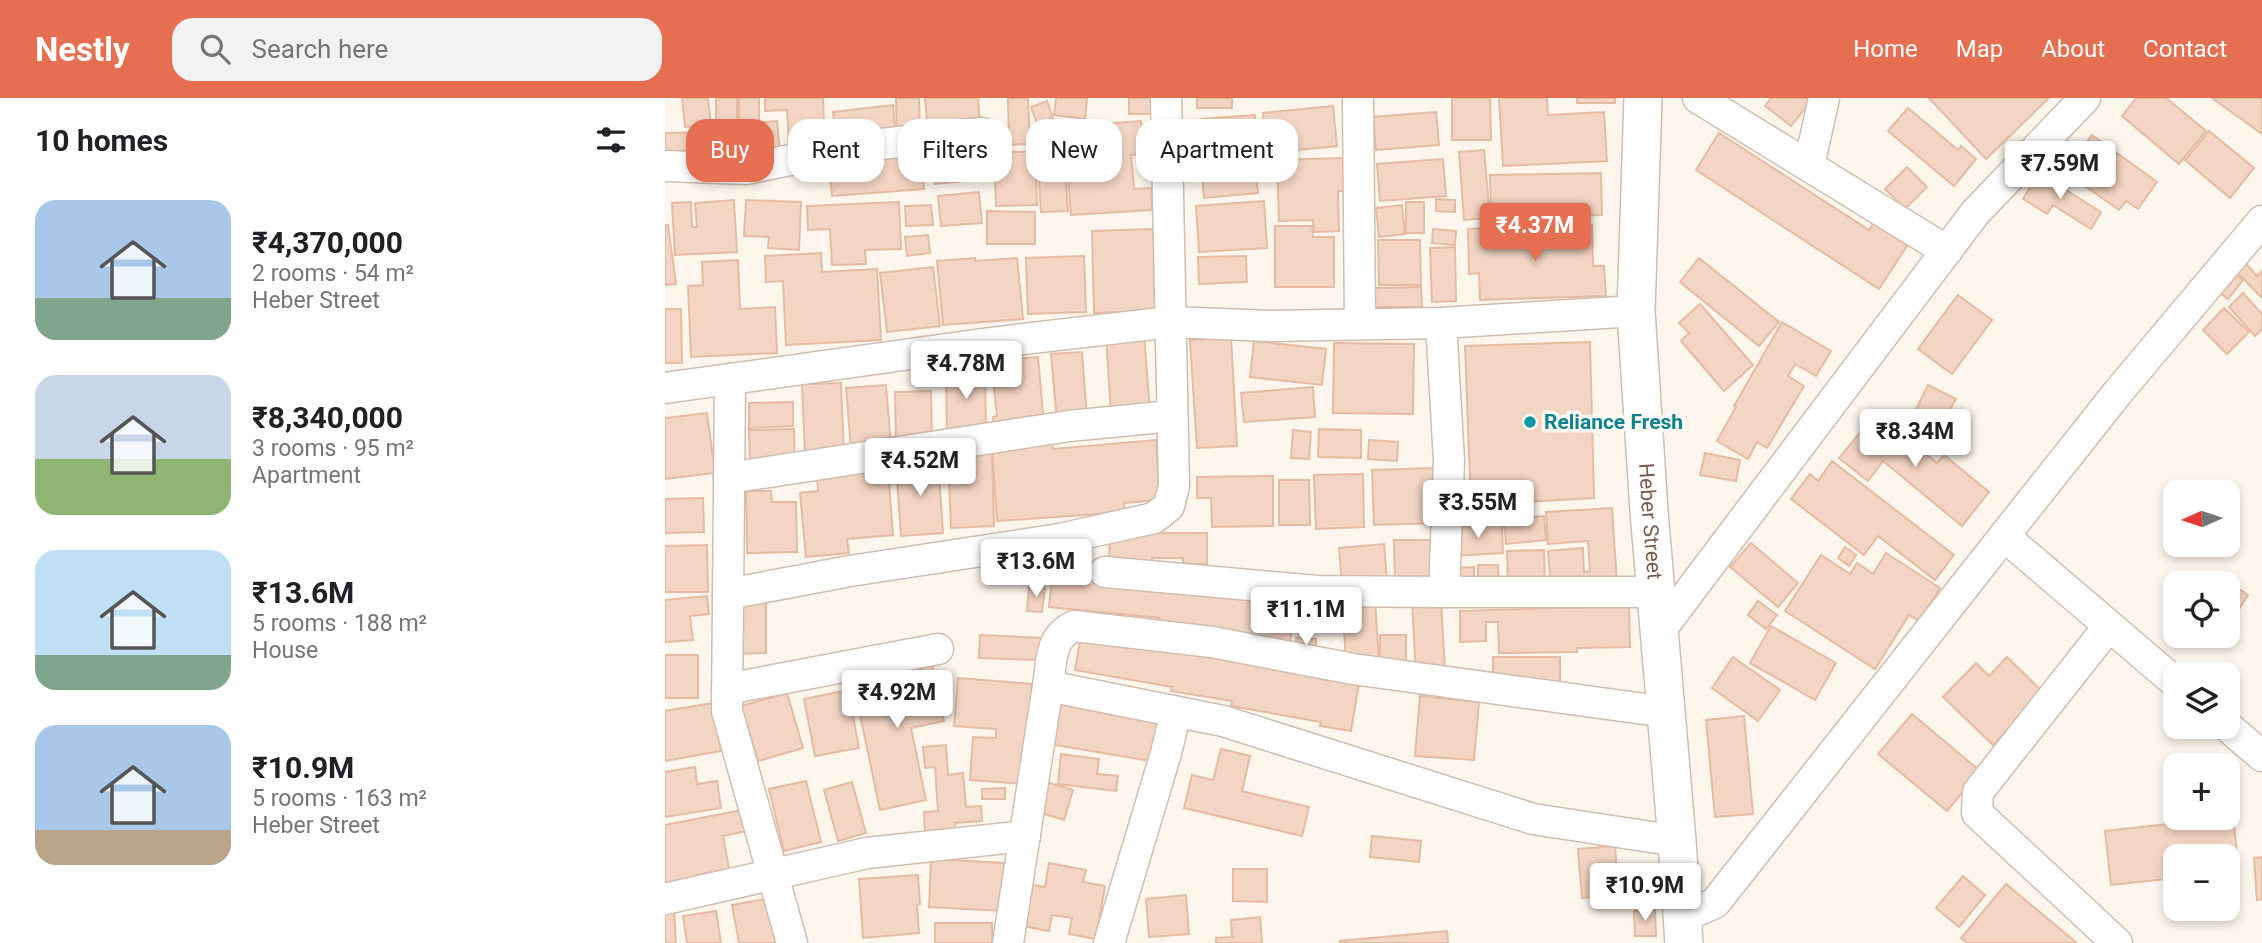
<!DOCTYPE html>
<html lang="en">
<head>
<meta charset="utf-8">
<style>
	:root { --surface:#fff; --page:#f2f2f2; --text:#202124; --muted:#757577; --accent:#e76f51 }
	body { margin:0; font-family:Roboto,sans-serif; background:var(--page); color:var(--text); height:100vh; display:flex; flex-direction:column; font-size:26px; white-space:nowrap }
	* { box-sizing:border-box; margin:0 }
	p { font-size:23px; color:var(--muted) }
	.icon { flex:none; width:38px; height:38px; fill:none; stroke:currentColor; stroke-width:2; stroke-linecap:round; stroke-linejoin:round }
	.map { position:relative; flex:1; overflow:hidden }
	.panel { display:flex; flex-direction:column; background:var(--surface); width:665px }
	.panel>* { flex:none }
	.hud { position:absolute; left:21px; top:21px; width:665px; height:63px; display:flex; gap:14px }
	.needle { width:46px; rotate:267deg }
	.controls { position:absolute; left:1498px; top:382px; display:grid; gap:14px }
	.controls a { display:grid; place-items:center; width:77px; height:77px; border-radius:14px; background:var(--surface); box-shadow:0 4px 10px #0003; font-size:35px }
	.price { position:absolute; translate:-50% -60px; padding:0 16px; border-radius:7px; background:#fff; color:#222; font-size:23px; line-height:46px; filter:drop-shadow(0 2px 4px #0008) }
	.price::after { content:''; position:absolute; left:50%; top:42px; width:21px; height:16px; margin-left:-10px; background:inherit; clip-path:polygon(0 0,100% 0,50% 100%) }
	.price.on { background:var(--accent); color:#fff }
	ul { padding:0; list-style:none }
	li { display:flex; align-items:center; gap:21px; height:175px; padding:0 35px }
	li span { display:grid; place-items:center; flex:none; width:196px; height:140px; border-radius:21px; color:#555 }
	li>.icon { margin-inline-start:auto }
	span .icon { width:84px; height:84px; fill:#fffc; stroke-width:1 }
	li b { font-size:30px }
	h2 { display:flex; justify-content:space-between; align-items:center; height:84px; padding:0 35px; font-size:30px }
	.tag { padding:0 24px; border-radius:21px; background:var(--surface); box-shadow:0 4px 10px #0003; font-size:24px; line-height:63px }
	.tag.on { background:var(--accent); color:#fff }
	header { display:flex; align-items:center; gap:42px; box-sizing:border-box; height:98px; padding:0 35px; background:var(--accent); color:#fff }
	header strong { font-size:33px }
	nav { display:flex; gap:38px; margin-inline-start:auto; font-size:24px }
	.search { width:490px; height:63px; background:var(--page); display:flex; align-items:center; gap:18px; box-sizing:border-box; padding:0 24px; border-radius:21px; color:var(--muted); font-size:26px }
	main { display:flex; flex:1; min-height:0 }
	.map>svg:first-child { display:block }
	.building { fill:#f3d5c3; stroke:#e6bba3; stroke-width:2 }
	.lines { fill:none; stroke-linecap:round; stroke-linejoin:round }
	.minor-casing { stroke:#d1beb0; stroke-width:33 }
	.tertiary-casing { stroke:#d1beb0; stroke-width:40 }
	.minor { stroke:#fff; stroke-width:30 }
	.tertiary { stroke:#fff; stroke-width:37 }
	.culture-dot { fill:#0f9aa8; stroke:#fffaf3; stroke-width:2.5 }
	.labels { text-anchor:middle; stroke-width:7; stroke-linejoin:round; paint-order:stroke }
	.culture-label { font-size:21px; font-weight:bold; fill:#0d838f; stroke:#fffaf3; text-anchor:start }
	.street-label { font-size:21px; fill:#7a5c4d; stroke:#fffaf3 }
</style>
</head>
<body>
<header>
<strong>Nestly</strong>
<div class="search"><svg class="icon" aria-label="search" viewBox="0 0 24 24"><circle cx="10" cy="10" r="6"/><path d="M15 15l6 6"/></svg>Search here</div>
<nav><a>Home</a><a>Map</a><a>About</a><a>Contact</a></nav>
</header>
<main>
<section class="panel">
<h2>10 homes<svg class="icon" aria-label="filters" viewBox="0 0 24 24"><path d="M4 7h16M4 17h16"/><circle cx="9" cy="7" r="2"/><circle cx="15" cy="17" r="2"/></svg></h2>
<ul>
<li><span style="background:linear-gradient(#a9c7e8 70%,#7fa58c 0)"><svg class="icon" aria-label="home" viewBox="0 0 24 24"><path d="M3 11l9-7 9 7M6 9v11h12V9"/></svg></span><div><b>₹4,370,000</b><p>2 rooms · 54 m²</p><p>Heber Street</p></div></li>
<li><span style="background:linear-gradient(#c9d6e8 60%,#8fb573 0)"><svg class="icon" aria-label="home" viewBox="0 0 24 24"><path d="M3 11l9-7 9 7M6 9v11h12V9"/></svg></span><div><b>₹8,340,000</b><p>3 rooms · 95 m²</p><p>Apartment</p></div></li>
<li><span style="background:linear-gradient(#bfe0f5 75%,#7fa58c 0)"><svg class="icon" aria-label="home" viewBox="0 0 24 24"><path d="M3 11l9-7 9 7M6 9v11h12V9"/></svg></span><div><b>₹13.6M</b><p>5 rooms · 188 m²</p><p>House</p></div></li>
<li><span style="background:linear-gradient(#a9c7e8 75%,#b9a48a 0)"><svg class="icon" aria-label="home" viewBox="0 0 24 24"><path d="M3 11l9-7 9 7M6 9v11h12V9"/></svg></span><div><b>₹10.9M</b><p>5 rooms · 163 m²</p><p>Heber Street</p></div></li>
</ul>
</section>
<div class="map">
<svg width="1597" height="845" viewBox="0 0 1597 845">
	<rect width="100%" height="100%" fill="#fdf6ec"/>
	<g class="building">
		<polygon points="17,0 43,0 46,27 20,29"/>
		<polygon points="51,0 72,0 72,24 51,25"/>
		<rect x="74" y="0" width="20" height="23"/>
		<polygon points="100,0 158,0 160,46 124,47 122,12 100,13"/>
		<polygon points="231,0 254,0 255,36 232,37"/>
		<polygon points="260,0 313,0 315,31 263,36"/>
		<polygon points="343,0 363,0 365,46 344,47"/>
		<polygon points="391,0 422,0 420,21 389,17"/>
		<polygon points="464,0 491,0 492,16 464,16"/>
		<rect x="532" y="0" width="35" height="10"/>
		<polygon points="787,0 825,0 826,42 787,42"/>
		<polygon points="834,0 882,0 883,17 939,14 942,63 838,68"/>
		<rect x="912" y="0" width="38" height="5"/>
		<polygon points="1106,0 1142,0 1146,3 1126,28 1100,8"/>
		<polygon points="1264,0 1384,0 1321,61"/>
		<polygon points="1471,0 1501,0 1541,33 1514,66 1457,18"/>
		<polygon points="1547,0 1597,0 1597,36"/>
		<polygon points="382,3 388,20 372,25 366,9"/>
		<polygon points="228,7 231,39 171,46 168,14"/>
		<polygon points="668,8 672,48 602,55 598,15"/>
		<polygon points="1243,10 1293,52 1296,48 1311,61 1289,88 1223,33"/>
		<polygon points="771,14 774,47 711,52 708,19"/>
		<polygon points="590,17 593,49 538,53 536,21"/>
		<polygon points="112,23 115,54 78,57 75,26"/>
		<polygon points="476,23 478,56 466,57 469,91 486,90 487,112 406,117 403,76 424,75 421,27"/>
		<rect x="318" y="30" width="23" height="19"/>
		<polygon points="1544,33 1589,70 1565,100 1520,62"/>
		<polygon points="66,34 67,60 0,61 0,35"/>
		<polygon points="1054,35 1204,132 1213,118 1247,140 1214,191 1031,72"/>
		<polygon points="1427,37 1492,84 1473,111 1461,103 1454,112 1400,74"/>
		<polygon points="314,42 318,81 270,86 267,46"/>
		<polygon points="256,48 259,91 167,98 164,67 192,65 191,53"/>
		<polygon points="819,52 825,120 799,122 794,54"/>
		<polygon points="370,53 372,107 331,108 329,55"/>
		<polygon points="399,53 403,113 376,114 372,54"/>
		<polygon points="590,60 593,95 539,100 536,64"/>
		<polygon points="678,60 680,93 673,93 674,133 649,134 648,122 614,123 612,62"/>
		<polygon points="778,61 781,98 715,103 712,66"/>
		<polygon points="1242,69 1262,89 1240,111 1220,91"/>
		<polygon points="936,75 937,117 826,119 825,77"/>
		<polygon points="1374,75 1436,114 1426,131 1388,107 1382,116 1358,101"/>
		<polygon points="314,94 317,125 276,128 273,98"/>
		<polygon points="771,101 790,102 790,114 771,113"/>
		<polygon points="69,102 72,154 10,157 7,105 26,104 27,129 32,129 30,105"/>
		<polygon points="81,102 136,104 134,152 103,150 104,139 79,138"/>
		<polygon points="599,103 602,150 534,154 531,108"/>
		<polygon points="234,104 236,151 200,152 201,166 167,167 165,131 143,132 142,108"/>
		<rect x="741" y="104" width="18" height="31"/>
		<polygon points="266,107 268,127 241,128 240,108"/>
		<polygon points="737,107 740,136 714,139 711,110"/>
		<polygon points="322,113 370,114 370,146 322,146"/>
		<polygon points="0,127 3,127 11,186 0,187"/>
		<polygon points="927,127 928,168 939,168 941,198 815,202 814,175 804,176 803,131"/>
		<polygon points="610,128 647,128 648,139 669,139 669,189 610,189"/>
		<polygon points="488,131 490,213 429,215 427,133"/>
		<polygon points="768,131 791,133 790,147 767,145"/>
		<polygon points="263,137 265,155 242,158 240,139"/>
		<polygon points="713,142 755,142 756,187 714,187"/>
		<polygon points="790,149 791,203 767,204 765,150"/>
		<polygon points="156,155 157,174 212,171 216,242 121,247 118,183 101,184 100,158"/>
		<polygon points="419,158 421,214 363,216 361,160"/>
		<polygon points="581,158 582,184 534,186 533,159"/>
		<polygon points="1575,159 1592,178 1597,173 1597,200 1566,168"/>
		<polygon points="310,160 310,163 352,160 358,221 278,227 272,163"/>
		<polygon points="1034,160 1114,224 1094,248 1015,184"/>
		<polygon points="73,162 75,211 110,209 112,255 26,259 23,188 38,187 37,164"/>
		<polygon points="268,169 275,228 222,234 215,175"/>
		<polygon points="1562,170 1578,182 1563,201 1547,189"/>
		<polygon points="756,189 757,209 710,209 710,190"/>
		<polygon points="1578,195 1597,216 1597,231 1590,238 1564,209"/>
		<polygon points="1293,197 1327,222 1287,276 1253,251"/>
		<polygon points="1035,206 1088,267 1059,293 1016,243 1024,235 1014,225"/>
		<polygon points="1559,210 1584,234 1562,256 1538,232"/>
		<polygon points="0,211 16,211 17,265 0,265"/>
		<polygon points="1117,224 1166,253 1151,278 1130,266 1123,278 1139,288 1102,350 1092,344 1083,361 1052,343 1071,309 1069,308"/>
		<polygon points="479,236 485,313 446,316 441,239"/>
		<polygon points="566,240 572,348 532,350 525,242"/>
		<polygon points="589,243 661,251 657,287 585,279"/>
		<polygon points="925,244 929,400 806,407 800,248"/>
		<polygon points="669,245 749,246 748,316 668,315"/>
		<polygon points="417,254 422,321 392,324 386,256"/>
		<polygon points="373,259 379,326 329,331 328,319 332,318 326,263"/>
		<polygon points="320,272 321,334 282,334 281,273"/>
		<polygon points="176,285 179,355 140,356 137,286"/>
		<polygon points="221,287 226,348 186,351 181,290"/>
		<polygon points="1263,287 1291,301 1278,325 1251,311"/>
		<polygon points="648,289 650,319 579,324 576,295"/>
		<polygon points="266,293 267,346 231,347 230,294"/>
		<polygon points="128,304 128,328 84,330 84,305"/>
		<polygon points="42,315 50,375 0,381 0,320"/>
		<polygon points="1211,315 1272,365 1279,357 1324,394 1297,428 1218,363 1203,383 1174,360"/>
		<polygon points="129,331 130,369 85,370 84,332"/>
		<polygon points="654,331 696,332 696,360 653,359"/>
		<polygon points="628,332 646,334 644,361 626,360"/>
		<polygon points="491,342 495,402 459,405 460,414 332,423 327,350 387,345 388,351"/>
		<polygon points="704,342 733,344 732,363 703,361"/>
		<polygon points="327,355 329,428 286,430 283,356"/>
		<polygon points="1040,355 1075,362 1071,383 1035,377"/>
		<polygon points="273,363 278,435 236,438 231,366"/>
		<polygon points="1167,363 1289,457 1270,482 1213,438 1199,457 1126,401 1145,376 1153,383"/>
		<polygon points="769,370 771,425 709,427 707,372"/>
		<polygon points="223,372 228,437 182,441 184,455 141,459 135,395 153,393 152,378"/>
		<polygon points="698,376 699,429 651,431 649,377"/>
		<polygon points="608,378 608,428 547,429 546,400 532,400 532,379"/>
		<polygon points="614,382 644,382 645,427 614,427"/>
		<polygon points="81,393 106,393 107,404 131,404 132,454 82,455"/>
		<polygon points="38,400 39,434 0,435 0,401"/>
		<polygon points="947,410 952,486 886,490 883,453 918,450 919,474 925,473 923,443 883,446 881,414"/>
		<polygon points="879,418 881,442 841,446 839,422"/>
		<polygon points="837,426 838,455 788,458 787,429"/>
		<polygon points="445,435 542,435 542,466 518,466 518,460 487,460 488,465 444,465"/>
		<polygon points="729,442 769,442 769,482 730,483"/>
		<polygon points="1086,445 1133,485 1113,509 1065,469"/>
		<polygon points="390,446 421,449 419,476 630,496 625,547 494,534 495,520 384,509"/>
		<polygon points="719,446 722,483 677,487 674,450"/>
		<polygon points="42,447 43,494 0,494 0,448"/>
		<polygon points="1180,449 1191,457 1184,468 1173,460"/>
		<polygon points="879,452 880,487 843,487 842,453"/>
		<polygon points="1221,455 1275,490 1254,523 1244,517 1210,571 1120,513 1156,457 1185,476 1192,465 1208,476"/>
		<polygon points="813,467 833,467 834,490 813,491"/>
		<polygon points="809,469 809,488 789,489 789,470"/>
		<polygon points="1556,479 1583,497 1567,522 1563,519 1563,485 1552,485"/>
		<polygon points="364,488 380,490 377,514 362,513"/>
		<polygon points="42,498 44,516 25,518 28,542 0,544 0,502"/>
		<polygon points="654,501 658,532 633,535 630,504"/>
		<polygon points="710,503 714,563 681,565 679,530 671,531 669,505"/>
		<polygon points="1093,503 1112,517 1101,531 1083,517"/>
		<polygon points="776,504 780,572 751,574 747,505"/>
		<polygon points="72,505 101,505 101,555 74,556"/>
		<polygon points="964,508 965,549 912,550 912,554 834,555 833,524 821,524 821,543 795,544 795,513"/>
		<polygon points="1106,528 1171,565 1150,602 1085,565"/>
		<polygon points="417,532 508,552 694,585 686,633 655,628 656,624 566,608 567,603 506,593 507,589 410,572"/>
		<polygon points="315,537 379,540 378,562 314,560"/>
		<rect x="715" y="537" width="26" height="26"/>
		<polygon points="631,540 651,541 651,557 631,557"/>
		<rect x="0" y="557" width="33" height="43"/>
		<polygon points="828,559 895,559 895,588 828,589"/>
		<polygon points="1068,559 1115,592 1093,623 1047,590"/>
		<polygon points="1342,559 1378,594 1328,647 1278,599 1311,565 1324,578"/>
		<polygon points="267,566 279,623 246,630 261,702 215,712 188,583"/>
		<polygon points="293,580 367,586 359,686 305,682 308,639 331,640 331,631 289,628"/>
		<polygon points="183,592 194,650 150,658 139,601"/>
		<polygon points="122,595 138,650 93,663 76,608"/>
		<polygon points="755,598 814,604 809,662 750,658"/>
		<polygon points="392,602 493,620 486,663 384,646"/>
		<polygon points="48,605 56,653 0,663 0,613"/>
		<polygon points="1247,616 1315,673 1282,713 1213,656"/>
		<polygon points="1079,618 1088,716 1050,719 1041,622"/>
		<polygon points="281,647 283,677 298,675 301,709 316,708 317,723 290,725 291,737 260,739 259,714 273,713 270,669 260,670 258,649"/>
		<polygon points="556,651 585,658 577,693 644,709 637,738 519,710 527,677 548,682"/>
		<polygon points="396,656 434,661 432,676 453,678 451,693 393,686"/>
		<polygon points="30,669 32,686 52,683 56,710 0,719 0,674"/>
		<polygon points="141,683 156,744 119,753 104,691"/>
		<polygon points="378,683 408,692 399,722 370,713"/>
		<polygon points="187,684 201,735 173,743 159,692"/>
		<polygon points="340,690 340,701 317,701 317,691"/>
		<polygon points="77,712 81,733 58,738 64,771 32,777 33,780 0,787 0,727"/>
		<polygon points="1568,719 1574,772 1563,774 1563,758 1510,758 1510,780 1446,787 1440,733"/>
		<polygon points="707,738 756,743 754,764 705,759"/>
		<polygon points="950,748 954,797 917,800 913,751"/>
		<polygon points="1597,759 1597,801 1592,802 1589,760"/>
		<polygon points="266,761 340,765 338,813 264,809"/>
		<polygon points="384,765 421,772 418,784 440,788 431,841 404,836 407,820 387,817 384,833 356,828 363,786 380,789"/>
		<polygon points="568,771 602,771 602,804 568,803"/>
		<polygon points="253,777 255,806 252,807 254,835 198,840 194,781"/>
		<polygon points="1298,778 1320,797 1294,829 1271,810"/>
		<polygon points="1341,786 1412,845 1302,845 1296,840"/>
		<polygon points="521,797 524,836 484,839 481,801"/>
		<polygon points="106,800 113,845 74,845 67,807"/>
		<polygon points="990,812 991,838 970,838 969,813"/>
		<polygon points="9,813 11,845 0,845 0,814"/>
		<polygon points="51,813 56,845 22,845 18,818"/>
		<polygon points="595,819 597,845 551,845 551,840 567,839 566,822"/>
		<rect x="270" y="825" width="57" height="20"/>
		<polygon points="782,833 783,845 675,845 675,843"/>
	</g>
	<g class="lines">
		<defs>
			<g id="minor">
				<polyline points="693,0 695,226"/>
				<polyline points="1033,0 1282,153"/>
				<polyline points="0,68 81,71 189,49 317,35"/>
				<polyline points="1144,68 1159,0"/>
				<polyline points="776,225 784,363 779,494 991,494"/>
				<polyline points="65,281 62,613 127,845"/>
				<polyline points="0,290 325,245 505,224 605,228 776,225 971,213"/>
				<polyline points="64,380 404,328 507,318"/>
				<polyline points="1339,438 1454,293 1597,123"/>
				<polyline points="440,474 652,493 779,494"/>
				<polyline points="63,496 185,473 395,441 489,420 504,408 509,388 501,0"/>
				<polyline points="1444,528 1313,694 1312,715 1452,845"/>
				<polyline points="994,534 1310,115 1420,0"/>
				<path d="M 383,588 C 387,563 384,540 409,528 L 547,544 L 688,571 L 1001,614"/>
				<polyline points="62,591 273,551"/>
				<polyline points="1562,628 1597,658"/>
				<polyline points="0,801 202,755 360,738"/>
				<polyline points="1016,820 1050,805 1339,438 1510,584"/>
				<polyline points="343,845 383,588 558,623 868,721 1012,743"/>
				<polyline points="444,845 501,655 511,614"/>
			</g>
			<g id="tertiary">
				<path id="s1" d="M 978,0 L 971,213 L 984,413 L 1012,743 L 1019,845"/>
			</g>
		</defs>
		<use href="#minor" class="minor-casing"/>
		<use href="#tertiary" class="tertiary-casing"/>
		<use href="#minor" class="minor"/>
		<use href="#tertiary" class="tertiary"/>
	</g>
	<circle class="culture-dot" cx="865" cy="324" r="7"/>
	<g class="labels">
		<g class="culture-label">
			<text x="879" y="331">Reliance Fresh</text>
		</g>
		<g class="street-label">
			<text dy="7" stroke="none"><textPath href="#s1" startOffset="424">Heber Street</textPath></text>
		</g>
	</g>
</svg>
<div class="controls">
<a><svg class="needle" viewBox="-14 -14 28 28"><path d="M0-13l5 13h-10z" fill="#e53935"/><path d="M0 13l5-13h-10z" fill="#757577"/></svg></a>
<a><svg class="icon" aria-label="locate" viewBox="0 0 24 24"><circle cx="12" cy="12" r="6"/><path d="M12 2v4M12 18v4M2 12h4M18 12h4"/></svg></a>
<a><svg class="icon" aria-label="layers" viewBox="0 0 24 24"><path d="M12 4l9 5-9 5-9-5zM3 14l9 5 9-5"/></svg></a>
<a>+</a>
<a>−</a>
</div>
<b class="price" style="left:1395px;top:103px">₹7.59M</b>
<b class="price on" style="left:870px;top:165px">₹4.37M</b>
<b class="price" style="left:301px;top:303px">₹4.78M</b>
<b class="price" style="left:1250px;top:371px">₹8.34M</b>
<b class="price" style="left:255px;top:400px">₹4.52M</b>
<b class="price" style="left:813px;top:442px">₹3.55M</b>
<b class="price" style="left:371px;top:501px">₹13.6M</b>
<b class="price" style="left:641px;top:549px">₹11.1M</b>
<b class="price" style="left:232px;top:632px">₹4.92M</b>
<b class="price" style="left:980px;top:825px">₹10.9M</b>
<div class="hud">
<a class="tag on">Buy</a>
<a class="tag">Rent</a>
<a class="tag">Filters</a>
<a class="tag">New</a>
<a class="tag">Apartment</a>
</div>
</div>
</main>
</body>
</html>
